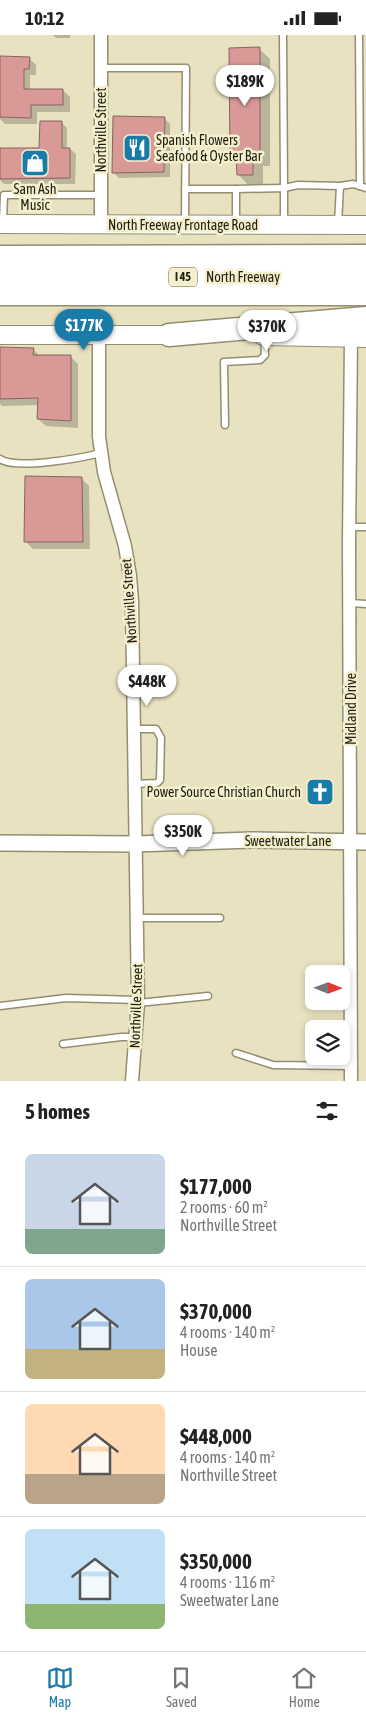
<!DOCTYPE html>
<html lang="en">
<head>
<meta charset="utf-8">
<style>
	:root { --surface:#fff; --page:#f6f6f6; --text:#222; --muted:#767676; --line:#e0e0e0; --accent:#197ba7 }
	body { margin:0; font-family:"Asap Condensed",sans-serif; background:var(--page); color:var(--text); height:100vh; display:flex; flex-direction:column; font-size:19px; white-space:nowrap }
	* { box-sizing:border-box; margin:0 }
	p { font-size:16px; color:var(--muted) }
	.icon { flex:none; width:28px; height:28px; fill:none; stroke:currentColor; stroke-width:2; stroke-linecap:round; stroke-linejoin:round }
	.map { position:relative; height:1046px; overflow:hidden }
	.details { display:flex; flex-direction:column; background:var(--surface); flex:1 }
	.details>* { flex:none }
	.needle { width:32px; rotate:91deg }
	.tools { position:absolute; left:305px; top:930px; display:grid; gap:10px }
	.tools a { display:grid; place-items:center; width:45px; height:45px; border-radius:8px; background:var(--surface); box-shadow:0 2px 8px #0003; font-size:25px }
	.price { position:absolute; translate:-50% -42px; padding:0 11px; border-radius:18px; background:#fff; color:#222; font-size:16px; line-height:32px; filter:drop-shadow(0 1px 2px #0008) }
	.price::after { content:''; position:absolute; left:50%; top:30px; width:15px; height:11px; margin-left:-8px; background:inherit; clip-path:polygon(0 0,100% 0,50% 100%) }
	.price.active { background:var(--accent); color:#fff }
	ul { padding:0; list-style:none }
	li { display:flex; align-items:center; gap:15px; height:125px; padding:0 25px }
	li+li { border-top:1px solid var(--line) }
	li span { display:grid; place-items:center; flex:none; width:140px; height:100px; border-radius:8px; color:#555 }
	li>.icon { margin-inline-start:auto }
	span .icon { width:60px; height:60px; fill:#fffc; stroke-width:1 }
	li b { font-size:21px }
	h2 { display:flex; justify-content:space-between; align-items:center; height:60px; padding:0 25px; font-size:21px }
	.status { display:flex; justify-content:space-between; align-items:center; height:35px; padding:0 25px; background:var(--surface); direction:ltr }
	.status svg { height:14px; fill:currentColor }
	.tabs { display:flex; justify-content:space-around; align-items:center; height:70px; border-top:1px solid var(--line); background:var(--surface); font-size:14px; color:var(--muted) }
	.tabs a { display:grid; justify-items:center; gap:2px }
	.tabs .active { color:var(--accent) }
	.map>svg:first-child { display:block }
	.shadow { fill:#0003 }
	.building { fill:#d99997; stroke:#856462 }
	.lines { fill:none; stroke-linecap:round; stroke-linejoin:round }
	.service-casing { stroke:#938e70; stroke-width:9 }
	.minor-casing { stroke:#938e70; stroke-width:15 }
	.tertiary-casing { stroke:#938e70; stroke-width:18 }
	.secondary-casing { stroke:#938e70; stroke-width:20 }
	.motorway-casing { stroke:#938e70; stroke-width:25 }
	.service { stroke:#fff; stroke-width:6 }
	.minor { stroke:#fff; stroke-width:12 }
	.tertiary { stroke:#fff; stroke-width:15 }
	.secondary { stroke:#fff; stroke-width:18 }
	.motorway { stroke:#fff; stroke-width:22 }
	.labels { text-anchor:middle; stroke-width:5; stroke-linejoin:round; paint-order:stroke }
	.shield { fill:#f5efce; stroke:#615d4b; stroke-width:1 }
	.shield-label { font-size:12px; font-weight:bold; fill:#211f13 }
	.street-label { font-size:14px; fill:#211f13; stroke:#f5efce }
	.poi-label { font-size:14px; fill:#211f13; stroke:#f5efce; text-anchor:start }
</style>
</head>
<body>
<div class="status"><b>10:12</b><svg viewBox="0 0 49 12"><path d="M0 12V9h3v3zM5 12V6h3v6zM10 12V3h3v9zM15 12V0h3v12zM26 1h20v11H26zM47 4h2v5h-2z"/></svg></div>
<div class="map">
<svg width="366" height="1046" viewBox="0 0 366 1046">
	<rect width="100%" height="100%" fill="#e8e2c1"/>
	<g class="shadow">
		<polygon points="53,0 70,0 70,3 56,3"/>
		<polygon points="259,14 270,24 270,131 263,131 263,150 248,150 238,139 238,127 231,121"/>
		<polygon points="0,23 29,23 36,30 36,40 30,40 30,55 63,55 70,62 70,77 37,77 37,89 5,89 0,84"/>
		<polygon points="164,83 170,89 170,142 119,143 113,137"/>
		<polygon points="61,87 67,93 67,114 70,114 76,119 75,149 4,149 0,145 0,115 41,114"/>
		<polygon points="0,313 33,314 40,321 71,322 78,329 78,393 46,391 38,384 39,370 2,371 0,369"/>
		<polygon points="82,444 89,451 90,514 33,514 26,507"/>
	</g>
	<g class="building">
		<polygon points="260,12 260,121 253,121 253,140 237,140 236,122 230,122 229,13"/>
		<polygon points="0,21 30,22 29,34 24,34 24,54 63,54 63,70 31,70 31,83 0,82"/>
		<polygon points="113,81 165,82 164,137 112,138"/>
		<polygon points="40,86 62,86 62,113 70,113 70,143 0,144 0,113 39,113"/>
		<polygon points="0,312 34,313 33,320 71,320 71,386 37,384 38,363 0,364"/>
		<polygon points="25,441 82,442 83,507 24,507"/>
	</g>
	<g class="lines">
		<defs>
			<g id="service">
				<polyline points="283,0 284,153 298,150 340,151"/>
				<polyline points="359,0 360,151"/>
				<polyline points="101,33 186,33 185,189"/>
				<polyline points="185,154 236,154"/>
				<polyline points="3,187 4,160 101,160"/>
				<polyline points="236,189 236,154 284,153 284,188"/>
				<polyline points="338,189 340,151 353,149 366,153"/>
				<polyline points="225,390 224,327 260,325 265,320 264,302"/>
				<path d="M 0,424 C 16,435 81,423 101,418"/>
				<polyline points="349,492 366,492"/>
				<polyline points="350,568 366,569"/>
				<polyline points="133,694 156,694 161,703 160,745 157,748 134,749"/>
				<polyline points="136,883 220,883"/>
				<polyline points="138,968 208,961"/>
				<polyline points="0,971 66,963 138,965"/>
				<polyline points="63,1009 121,1002 136,1002"/>
				<polyline points="236,1018 273,1030 351,1031"/>
			</g>
			<g id="minor">
				<polyline points="101,190 101,0"/>
				<polyline points="99,300 99,402 104,437 125,511 130,541 132,567 138,968 132,1046"/>
				<polyline points="351,302 349,508 351,1046"/>
			</g>
			<polyline id="tertiary" points="0,808 135,809 252,805 366,807"/>
			<g id="secondary">
				<polyline points="0,189 366,190"/>
				<polyline points="0,300 182,300"/>
				<polyline points="263,301 366,303"/>
			</g>
			<g id="motorway">
				<polyline points="0,222 366,221"/>
				<polyline points="0,241 366,242"/>
				<polyline points="0,259 366,259"/>
				<polyline points="169,300 366,283"/>
			</g>
		</defs>
		<use href="#service" class="service-casing"/>
		<use href="#minor" class="minor-casing"/>
		<use href="#tertiary" class="tertiary-casing"/>
		<use href="#secondary" class="secondary-casing"/>
		<use href="#motorway" class="motorway-casing"/>
		<use href="#service" class="service"/>
		<use href="#minor" class="minor"/>
		<use href="#tertiary" class="tertiary"/>
		<use href="#secondary" class="secondary"/>
		<use href="#motorway" class="motorway"/>
	</g>
	<defs>
		<symbol id="restaurant-square" viewBox="-11 -11 22 22"><rect x="-9" y="-9" width="18" height="18" rx="4" fill="#197ba7" stroke="#f5efce"/><path d="M-5-6h1v4h1v-4h1v4h1v-4h1v5L-1.5 .5V6h-2V.5L-5-1ZM5-6V6H3V1.5H1.5Q1.5-4 5-6Z" fill="#fff"/></symbol>
		<symbol id="shop-square" viewBox="-11 -11 22 22"><rect x="-9" y="-9" width="18" height="18" rx="4" fill="#197ba7" stroke="#f5efce"/><path d="M-5-2.5h2.3a2.7 3.5 0 0 1 5.4 0H5L5.5 6h-11ZM-1.5-2.5h3a1.5 2.3 0 0 0-3 0Z" fill="#fff"/></symbol>
		<symbol id="church-square" viewBox="-11 -11 22 22"><rect x="-9" y="-9" width="18" height="18" rx="4" fill="#197ba7" stroke="#f5efce"/><path d="M-1.2-6h2.4v3.5h3.3v2.4h-3.3V6h-2.4V-.1h-3.3v-2.4h3.3Z" fill="#fff"/></symbol>
	</defs>
	<g fill-rule="evenodd">
		<use href="#restaurant-square" x="121" y="97" width="32" height="32"/>
		<use href="#shop-square" x="19" y="112" width="32" height="32"/>
		<use href="#church-square" x="304" y="741" width="32" height="32"/>
	</g>
	<g class="labels">
		<rect class="shield" x="169" y="232.5" width="28" height="19" rx="4"/>
		<g class="shield-label">
			<text x="183" y="246">I 45</text>
		</g>
		<g class="street-label">
			<text transform="translate(101 95) rotate(-90)" y="5">Northville Street</text>
			<text x="183" y="195">North Freeway Frontage Road</text>
			<text x="243" y="247">North Freeway</text>
			<text transform="translate(129 566) rotate(-94)" y="5">Northville Street</text>
			<text transform="translate(351 674) rotate(-90)" y="5">Midland Drive</text>
			<text x="288" y="811">Sweetwater Lane</text>
			<text transform="translate(136 971) rotate(-88)" y="5">Northville Street</text>
		</g>
		<g class="poi-label">
			<text x="156" y="110">Spanish Flowers<tspan x="156" dy="16">Seafood &amp; Oyster Bar</tspan></text>
			<text x="35" y="159" text-anchor="middle">Sam Ash<tspan x="35" dy="16">Music</tspan></text>
			<text x="301" y="762" text-anchor="end">Power Source Christian Church</text>
		</g>
	</g>
</svg>
<div class="tools">
<a><svg class="needle" viewBox="-14 -14 28 28"><path d="M0-13l5 13h-10z" fill="#e53935"/><path d="M0 13l5-13h-10z" fill="#767676"/></svg></a>
<a><svg class="icon" aria-label="layers" viewBox="0 0 24 24"><path d="M12 4l9 5-9 5-9-5zM3 14l9 5 9-5"/></svg></a>
</div>
<b class="price" style="left:245px;top:72px">$189K</b>
<b class="price active" style="left:84px;top:316px">$177K</b>
<b class="price" style="left:267px;top:317px">$370K</b>
<b class="price" style="left:147px;top:672px">$448K</b>
<b class="price" style="left:183px;top:822px">$350K</b>
</div>
<section class="details">
<h2>5 homes<svg class="icon" aria-label="filters" viewBox="0 0 24 24"><path d="M4 7h16M4 17h16"/><circle cx="9" cy="7" r="2"/><circle cx="15" cy="17" r="2"/></svg></h2>
<ul>
<li><span style="background:linear-gradient(#c9d6e8 75%,#7fa58c 0)"><svg class="icon" aria-label="home" viewBox="0 0 24 24"><path d="M3 11l9-7 9 7M6 9v11h12V9"/></svg></span><div><b>$177,000</b><p>2 rooms · 60 m²</p><p>Northville Street</p></div></li>
<li><span style="background:linear-gradient(#a9c7e8 70%,#c2b280 0)"><svg class="icon" aria-label="home" viewBox="0 0 24 24"><path d="M3 11l9-7 9 7M6 9v11h12V9"/></svg></span><div><b>$370,000</b><p>4 rooms · 140 m²</p><p>House</p></div></li>
<li><span style="background:linear-gradient(#ffd9b3 70%,#b9a48a 0)"><svg class="icon" aria-label="home" viewBox="0 0 24 24"><path d="M3 11l9-7 9 7M6 9v11h12V9"/></svg></span><div><b>$448,000</b><p>4 rooms · 140 m²</p><p>Northville Street</p></div></li>
<li><span style="background:linear-gradient(#bfe0f5 75%,#8fb573 0)"><svg class="icon" aria-label="home" viewBox="0 0 24 24"><path d="M3 11l9-7 9 7M6 9v11h12V9"/></svg></span><div><b>$350,000</b><p>4 rooms · 116 m²</p><p>Sweetwater Lane</p></div></li>
</ul>
</section>
<nav class="tabs">
<a class="active"><svg class="icon" aria-label="map" viewBox="0 0 24 24"><path d="M3 6l6-2 6 2 6-2v14l-6 2-6-2-6 2zM9 4v14M15 6v14"/></svg>Map</a>
<a><svg class="icon" aria-label="saved" viewBox="0 0 24 24"><path d="M7 4h10v16l-5-4-5 4z"/></svg>Saved</a>
<a><svg class="icon" aria-label="home" viewBox="0 0 24 24"><path d="M3 11l9-7 9 7M6 9v11h12V9"/></svg>Home</a>
</nav>
</body>
</html>
